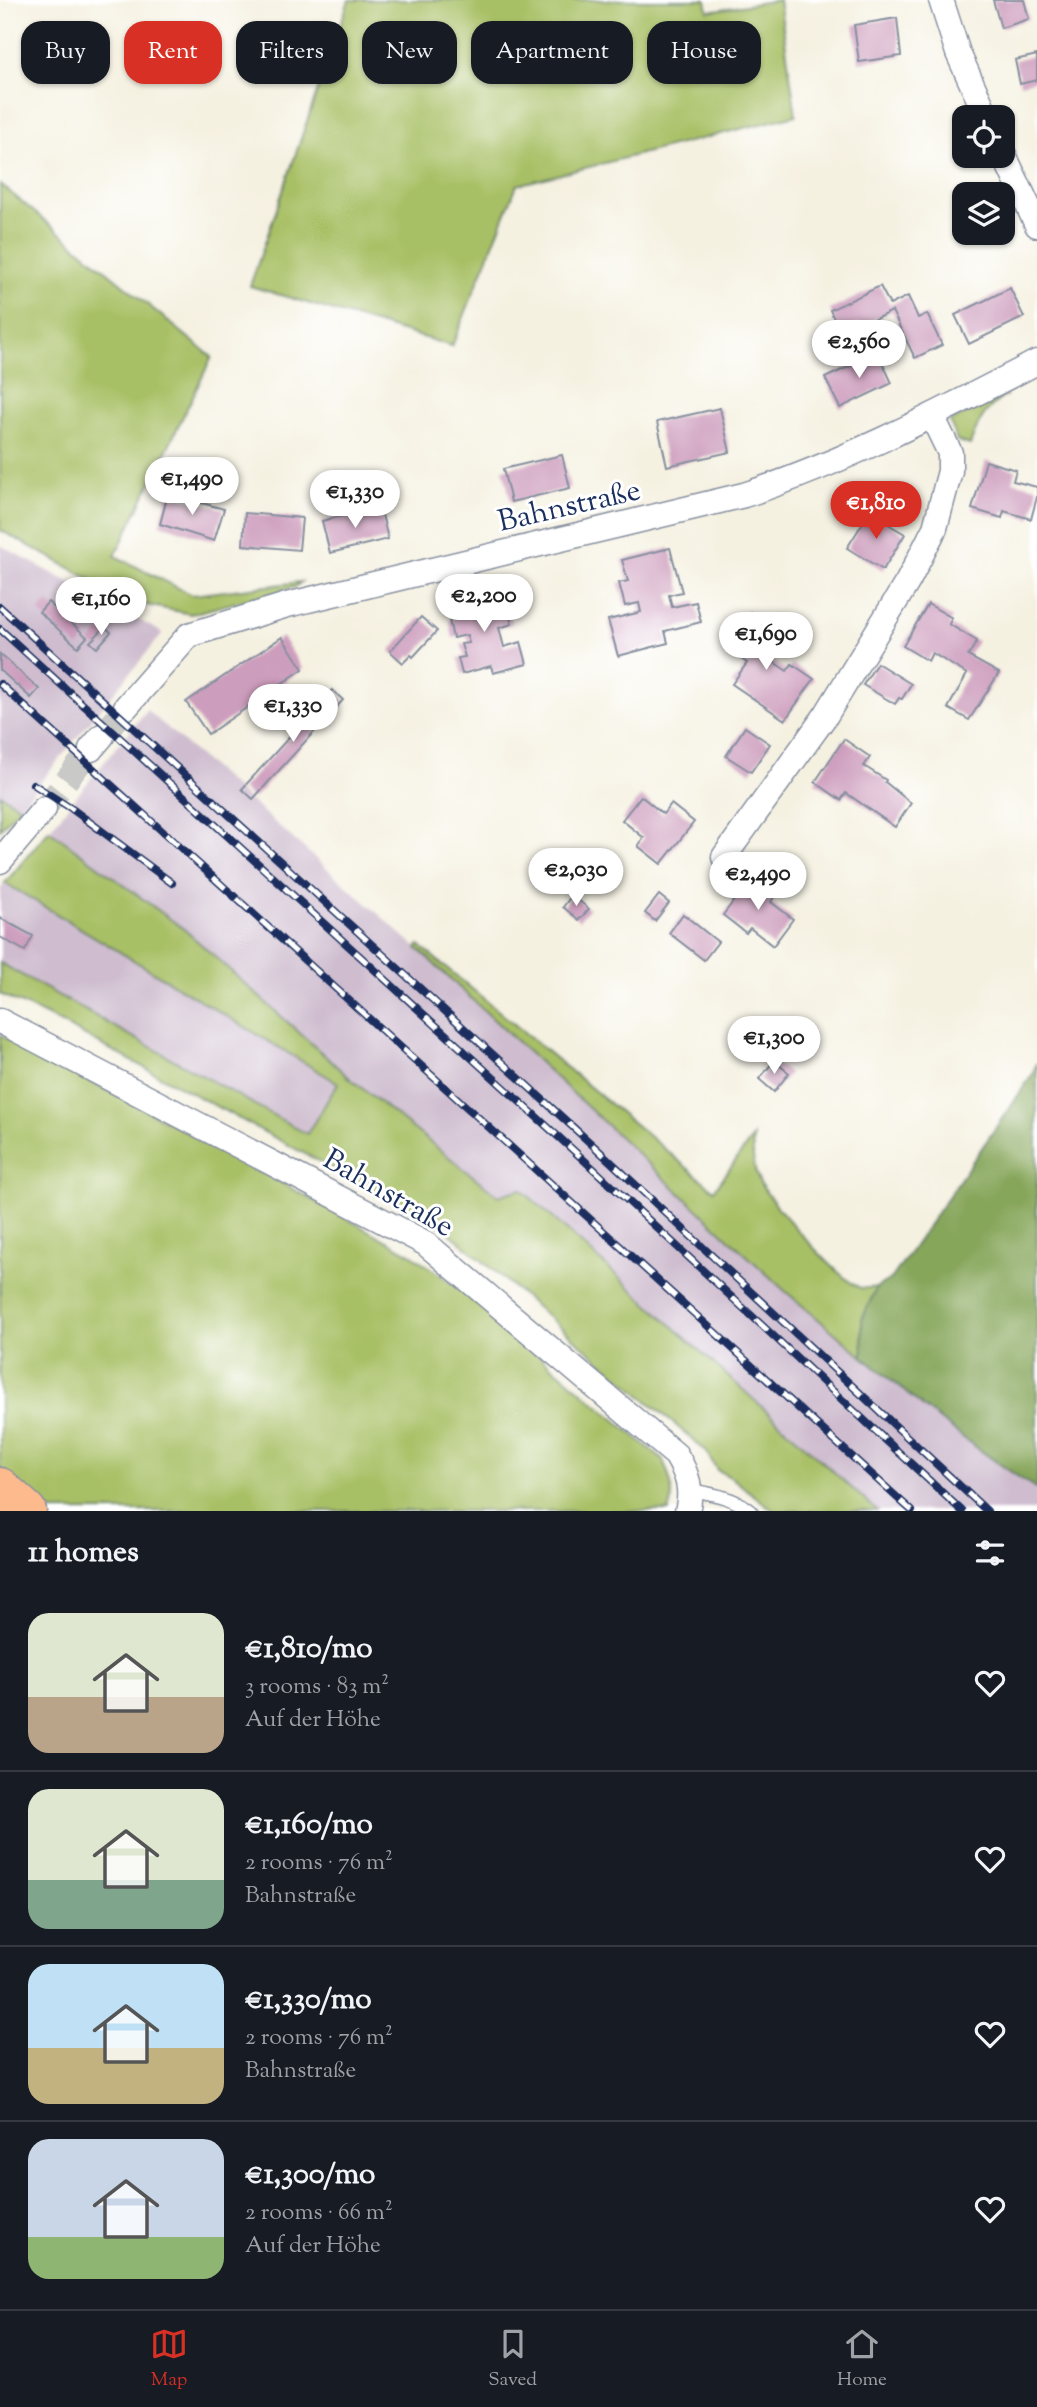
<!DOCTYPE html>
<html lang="en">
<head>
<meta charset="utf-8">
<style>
	:root { --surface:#171b24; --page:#242831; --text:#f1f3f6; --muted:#9ea1a6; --line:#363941; --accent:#d93025 }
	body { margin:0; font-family:"Sorts Mill Goudy",serif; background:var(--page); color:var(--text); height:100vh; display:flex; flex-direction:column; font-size:26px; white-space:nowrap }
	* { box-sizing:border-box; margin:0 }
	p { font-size:23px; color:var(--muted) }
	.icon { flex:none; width:38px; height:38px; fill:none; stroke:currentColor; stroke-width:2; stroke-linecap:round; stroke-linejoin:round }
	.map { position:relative; height:1511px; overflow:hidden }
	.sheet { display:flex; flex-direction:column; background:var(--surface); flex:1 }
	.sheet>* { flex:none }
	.top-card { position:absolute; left:21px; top:21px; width:996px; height:63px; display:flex; gap:14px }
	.controls { position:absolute; left:952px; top:105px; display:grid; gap:14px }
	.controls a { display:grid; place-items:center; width:63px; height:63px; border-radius:14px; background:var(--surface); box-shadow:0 2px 5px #0004; font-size:35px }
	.price { position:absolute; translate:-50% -60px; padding:0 16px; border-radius:24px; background:#fff; color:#222; font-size:23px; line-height:46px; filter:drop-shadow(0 2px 4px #0008) }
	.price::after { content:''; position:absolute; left:50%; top:42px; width:21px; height:16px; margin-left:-10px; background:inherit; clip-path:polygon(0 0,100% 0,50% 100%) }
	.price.on { background:var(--accent); color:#fff }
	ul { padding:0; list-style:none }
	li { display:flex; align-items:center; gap:21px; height:175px; padding:0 28px }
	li+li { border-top:2px solid var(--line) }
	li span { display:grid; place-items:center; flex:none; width:196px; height:140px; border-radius:21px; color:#555 }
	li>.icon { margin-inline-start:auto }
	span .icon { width:84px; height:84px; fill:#fffc; stroke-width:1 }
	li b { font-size:30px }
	h2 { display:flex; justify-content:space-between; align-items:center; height:84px; padding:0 28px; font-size:30px }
	.tag { padding:0 24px; border-radius:21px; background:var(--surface); box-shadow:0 2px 5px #0004; font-size:24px; line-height:63px }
	.tag.on { background:var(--accent); color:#fff }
	.tabs { display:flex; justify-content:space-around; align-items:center; height:98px; border-top:2px solid var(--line); background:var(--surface); font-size:19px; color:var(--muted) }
	.tabs a { display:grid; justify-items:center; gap:4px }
	.tabs .on { color:var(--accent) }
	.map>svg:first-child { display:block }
	.industrial { fill:#cfbdcf }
	.green { fill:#a8c065; stroke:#627862; stroke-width:2 }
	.forest { fill:#86a65a; stroke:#506a5c; stroke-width:2 }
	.building { fill:#cd9dbd }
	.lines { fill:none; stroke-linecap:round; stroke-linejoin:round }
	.minor-tunnel { stroke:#c9cac7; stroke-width:24; stroke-dasharray:24 12; stroke-linecap:butt }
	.service-casing { stroke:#8890a0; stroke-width:15 }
	.minor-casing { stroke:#8890a0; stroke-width:27 }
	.primary-casing { stroke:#8890a0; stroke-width:41 }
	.service { stroke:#fff; stroke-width:12 }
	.minor { stroke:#fff; stroke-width:24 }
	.primary { stroke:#fcba8d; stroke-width:38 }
	.rail-casing { stroke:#1b2f5e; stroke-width:8 }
	.rail { stroke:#fff; stroke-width:5; stroke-dasharray:16; stroke-linecap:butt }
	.labels { text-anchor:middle; stroke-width:6; stroke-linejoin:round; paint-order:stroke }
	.street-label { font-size:30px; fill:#1b2f5e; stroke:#fff }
</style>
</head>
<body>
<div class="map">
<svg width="1037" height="1511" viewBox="0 0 1037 1511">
	<rect width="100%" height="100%" fill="#fff"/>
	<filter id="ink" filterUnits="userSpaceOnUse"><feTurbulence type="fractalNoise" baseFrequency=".0143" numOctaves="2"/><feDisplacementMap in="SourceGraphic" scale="14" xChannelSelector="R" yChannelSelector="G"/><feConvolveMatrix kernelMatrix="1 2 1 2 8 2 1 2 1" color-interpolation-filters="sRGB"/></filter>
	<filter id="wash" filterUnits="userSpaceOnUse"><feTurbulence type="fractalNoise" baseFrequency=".00686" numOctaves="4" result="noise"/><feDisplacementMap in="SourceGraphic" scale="28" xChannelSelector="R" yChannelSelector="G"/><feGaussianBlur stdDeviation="1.57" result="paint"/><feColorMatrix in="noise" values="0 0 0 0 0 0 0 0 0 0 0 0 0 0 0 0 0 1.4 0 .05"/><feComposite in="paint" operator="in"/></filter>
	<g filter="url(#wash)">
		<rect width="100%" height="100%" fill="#f5f1e1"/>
		<g class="industrial">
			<polygon points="0,545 163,633 20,807 0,794"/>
			<polygon points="147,710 417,948 784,1290 939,1420 999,1465 1037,1489 1037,1511 877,1511 521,1189 498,1197 353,1081 185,930 49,830"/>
			<polygon points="5,883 338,1083 308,1134 0,963 0,890"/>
		</g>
		<g class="green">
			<polygon points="349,0 706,0 708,11 779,0 796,115 517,185 452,346 250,286"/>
			<polygon points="0,184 212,357 115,556 192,595 301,582 295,587 191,614 132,602 0,530"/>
			<path d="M 1007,395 C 984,409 979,420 970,445 L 957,441 L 950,421 Z"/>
			<polygon points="0,794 20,807 0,829"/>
			<polygon points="49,830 185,930 353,1081 498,1196 521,1189 877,1511 774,1511 732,1478 717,1470 706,1451 445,1229 48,1016 0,994 0,963 307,1134 338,1083 5,883"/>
			<path d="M 419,945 L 714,1190 L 753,1137 C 752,1150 753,1168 759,1181 C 768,1200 842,1283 861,1288 C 865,1289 872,1287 877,1287 L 862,1319 L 863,1357 L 784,1290 L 417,948 Z"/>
			<path d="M 0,1035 L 213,1145 L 411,1254 L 459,1288 L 663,1460 C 670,1477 676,1493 669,1511 L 43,1511 L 0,1468 Z"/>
		</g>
		<path class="forest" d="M 1037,1063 L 1037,1489 C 975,1450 919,1404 863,1357 L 862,1319 L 877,1287 L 892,1278 L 1032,1075 Z"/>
		<g id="blocks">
			<g class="building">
				<polygon points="993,0 1024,0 1029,19 1001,28"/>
				<polygon points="897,18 901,56 859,62 854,25"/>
				<polygon points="1037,55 1037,80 1020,84 1015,60"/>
				<polygon points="880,286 890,305 908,296 918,318 927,314 942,345 915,358 892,311 860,326 859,323 840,332 830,310"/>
				<polygon points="1010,288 1024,317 969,344 955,315"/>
				<polygon points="878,353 892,383 840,408 825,378"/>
				<polygon points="720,408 730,452 667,466 657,422"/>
				<polygon points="562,455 570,488 511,502 503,469"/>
				<polygon points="986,461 1016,470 1013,481 1037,487 1037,497 1031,519 1004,511 1002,518 972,509"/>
				<polygon points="168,494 224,509 214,541 160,524"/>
				<polygon points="380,506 388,539 330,553 322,521"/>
				<polygon points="245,513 302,518 299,550 243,545"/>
				<polygon points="869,513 905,534 883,570 847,548"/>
				<polygon points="670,548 682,592 669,595 672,607 696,602 701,622 665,631 668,643 618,656 608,620 641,612 639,603 625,606 619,583 628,581 622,560"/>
				<polygon points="498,589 504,611 508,610 512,624 499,628 504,647 521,642 527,664 493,673 491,666 462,674 458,658 465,657 461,644 469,643 467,635 453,638 449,620 454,619 449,602"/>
				<polygon points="48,602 87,637 78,647 39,612"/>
				<polygon points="928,604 952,618 949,624 977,641 968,656 999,673 969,720 948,708 967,674 932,653 928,661 903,646"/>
				<polygon points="751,612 770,625 751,652 757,657 760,653 787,671 792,664 814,679 785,720 732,684 747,663 725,648"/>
				<polygon points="421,617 437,631 413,657 411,655 403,663 390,651"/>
				<polygon points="105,627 111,632 97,648 90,642"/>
				<polygon points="282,637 303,669 208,734 186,702"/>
				<polygon points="0,654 39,689 31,698 0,670"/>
				<polygon points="877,663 911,684 902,699 899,698 895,704 863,685"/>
				<polygon points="332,690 343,700 253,799 242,789"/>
				<polygon points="745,727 770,744 751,772 726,756"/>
				<polygon points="844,739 870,757 864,766 886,780 885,782 911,803 895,827 846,793 841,800 815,782"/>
				<polygon points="641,796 663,814 671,804 694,822 661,864 638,846 644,838 622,820"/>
				<polygon points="753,876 776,894 771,902 793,919 773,946 750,928 746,933 723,915"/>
				<polygon points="572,895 589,909 579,920 563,907"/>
				<polygon points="659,895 669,903 655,921 645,913"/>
				<polygon points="683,914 718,942 704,960 669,933"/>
				<polygon points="0,918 33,936 25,951 0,937"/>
				<polygon points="774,1061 789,1073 774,1092 759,1079"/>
			</g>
		</g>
	</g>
	<g filter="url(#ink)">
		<use href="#blocks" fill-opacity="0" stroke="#8890a0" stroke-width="2"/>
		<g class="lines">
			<g class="minor-tunnel">
				<polyline points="102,736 126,707"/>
				<polyline points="44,809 91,749"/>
			</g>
			<defs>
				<path id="service" d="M 690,1490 C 711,1494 734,1497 751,1511"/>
				<g id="minor">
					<polyline points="941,0 958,53 987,117"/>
					<polyline points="1003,153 1037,225"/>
					<path d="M 126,707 L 189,635 L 287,605 L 744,495 C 846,462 942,411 1037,362"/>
					<polyline points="91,749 102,736"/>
					<polyline points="724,857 826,715 908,581 935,528 950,471 950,453 932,416"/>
					<polyline points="0,861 44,809"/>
					<path d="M 0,1021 L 425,1243 L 676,1455 C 687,1473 693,1490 687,1511"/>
				</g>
				<polyline id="primary" points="0,1487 27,1511"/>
			</defs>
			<use href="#service" class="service-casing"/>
			<use href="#minor" class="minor-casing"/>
			<use href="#primary" class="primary-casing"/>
			<use href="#service" class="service"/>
			<use href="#minor" class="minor"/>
			<use href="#primary" class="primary"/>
			<defs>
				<g id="rail">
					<polyline points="0,607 597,1149 987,1511"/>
					<polyline points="0,629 585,1161 962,1511"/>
					<polyline points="0,684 912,1511"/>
					<polyline points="33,784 72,809 172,883"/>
				</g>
			</defs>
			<use href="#rail" class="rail-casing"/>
			<use href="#rail" class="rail"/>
		</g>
	</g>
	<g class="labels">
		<g class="street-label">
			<text transform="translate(569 505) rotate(-13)" y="10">Bahnstraße</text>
			<text transform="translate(389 1192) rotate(30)" y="10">Bahnstraße</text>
		</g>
	</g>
</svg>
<div class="controls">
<a><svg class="icon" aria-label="locate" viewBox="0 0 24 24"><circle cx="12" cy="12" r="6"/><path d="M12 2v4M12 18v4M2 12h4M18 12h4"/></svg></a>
<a><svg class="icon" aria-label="layers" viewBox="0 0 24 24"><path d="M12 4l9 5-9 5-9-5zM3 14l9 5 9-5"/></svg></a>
</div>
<b class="price" style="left:859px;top:380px">€2,560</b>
<b class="price" style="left:192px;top:517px">€1,490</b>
<b class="price" style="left:355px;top:530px">€1,330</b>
<b class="price on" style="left:876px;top:541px">€1,810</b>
<b class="price" style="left:484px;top:634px">€2,200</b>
<b class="price" style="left:101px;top:637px">€1,160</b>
<b class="price" style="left:766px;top:672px">€1,690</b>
<b class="price" style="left:293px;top:744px">€1,330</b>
<b class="price" style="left:576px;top:908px">€2,030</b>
<b class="price" style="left:758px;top:912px">€2,490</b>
<b class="price" style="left:774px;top:1076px">€1,300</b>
<div class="top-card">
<a class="tag">Buy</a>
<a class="tag on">Rent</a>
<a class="tag">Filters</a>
<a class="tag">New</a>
<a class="tag">Apartment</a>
<a class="tag">House</a>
</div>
</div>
<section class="sheet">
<h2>11 homes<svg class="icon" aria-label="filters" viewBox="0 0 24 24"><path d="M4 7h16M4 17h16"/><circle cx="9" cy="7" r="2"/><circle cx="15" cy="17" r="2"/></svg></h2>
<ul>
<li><span style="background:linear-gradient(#dfe7d0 60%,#b9a48a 0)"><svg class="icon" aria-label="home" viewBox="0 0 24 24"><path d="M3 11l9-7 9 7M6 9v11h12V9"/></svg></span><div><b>€1,810/mo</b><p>3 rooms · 83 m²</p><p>Auf der Höhe</p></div><svg class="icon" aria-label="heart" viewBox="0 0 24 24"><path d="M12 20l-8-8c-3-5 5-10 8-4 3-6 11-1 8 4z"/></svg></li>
<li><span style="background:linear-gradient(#dfe7d0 65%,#7fa58c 0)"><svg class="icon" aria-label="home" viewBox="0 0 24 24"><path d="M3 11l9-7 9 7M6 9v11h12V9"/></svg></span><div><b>€1,160/mo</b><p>2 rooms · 76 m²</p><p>Bahnstraße</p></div><svg class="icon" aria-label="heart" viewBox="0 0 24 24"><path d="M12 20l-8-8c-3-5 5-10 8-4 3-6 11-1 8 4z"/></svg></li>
<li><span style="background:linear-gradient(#bfe0f5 60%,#c2b280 0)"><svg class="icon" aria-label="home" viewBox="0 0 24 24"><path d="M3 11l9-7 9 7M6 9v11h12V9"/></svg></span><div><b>€1,330/mo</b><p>2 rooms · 76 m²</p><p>Bahnstraße</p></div><svg class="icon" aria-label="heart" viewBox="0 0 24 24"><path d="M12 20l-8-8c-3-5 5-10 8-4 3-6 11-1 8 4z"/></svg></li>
<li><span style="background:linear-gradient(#c9d6e8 70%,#8fb573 0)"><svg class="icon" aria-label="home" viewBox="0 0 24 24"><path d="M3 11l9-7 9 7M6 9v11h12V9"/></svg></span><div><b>€1,300/mo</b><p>2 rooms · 66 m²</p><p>Auf der Höhe</p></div><svg class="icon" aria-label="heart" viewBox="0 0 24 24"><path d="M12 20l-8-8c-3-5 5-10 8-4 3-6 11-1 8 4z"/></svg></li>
</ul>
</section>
<nav class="tabs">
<a class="on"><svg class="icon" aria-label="map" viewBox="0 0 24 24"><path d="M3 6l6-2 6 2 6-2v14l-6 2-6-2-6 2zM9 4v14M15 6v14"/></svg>Map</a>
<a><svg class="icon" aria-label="saved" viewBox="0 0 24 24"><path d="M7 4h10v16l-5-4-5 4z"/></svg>Saved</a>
<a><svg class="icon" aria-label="home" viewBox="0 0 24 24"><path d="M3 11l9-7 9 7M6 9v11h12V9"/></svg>Home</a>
</nav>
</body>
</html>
